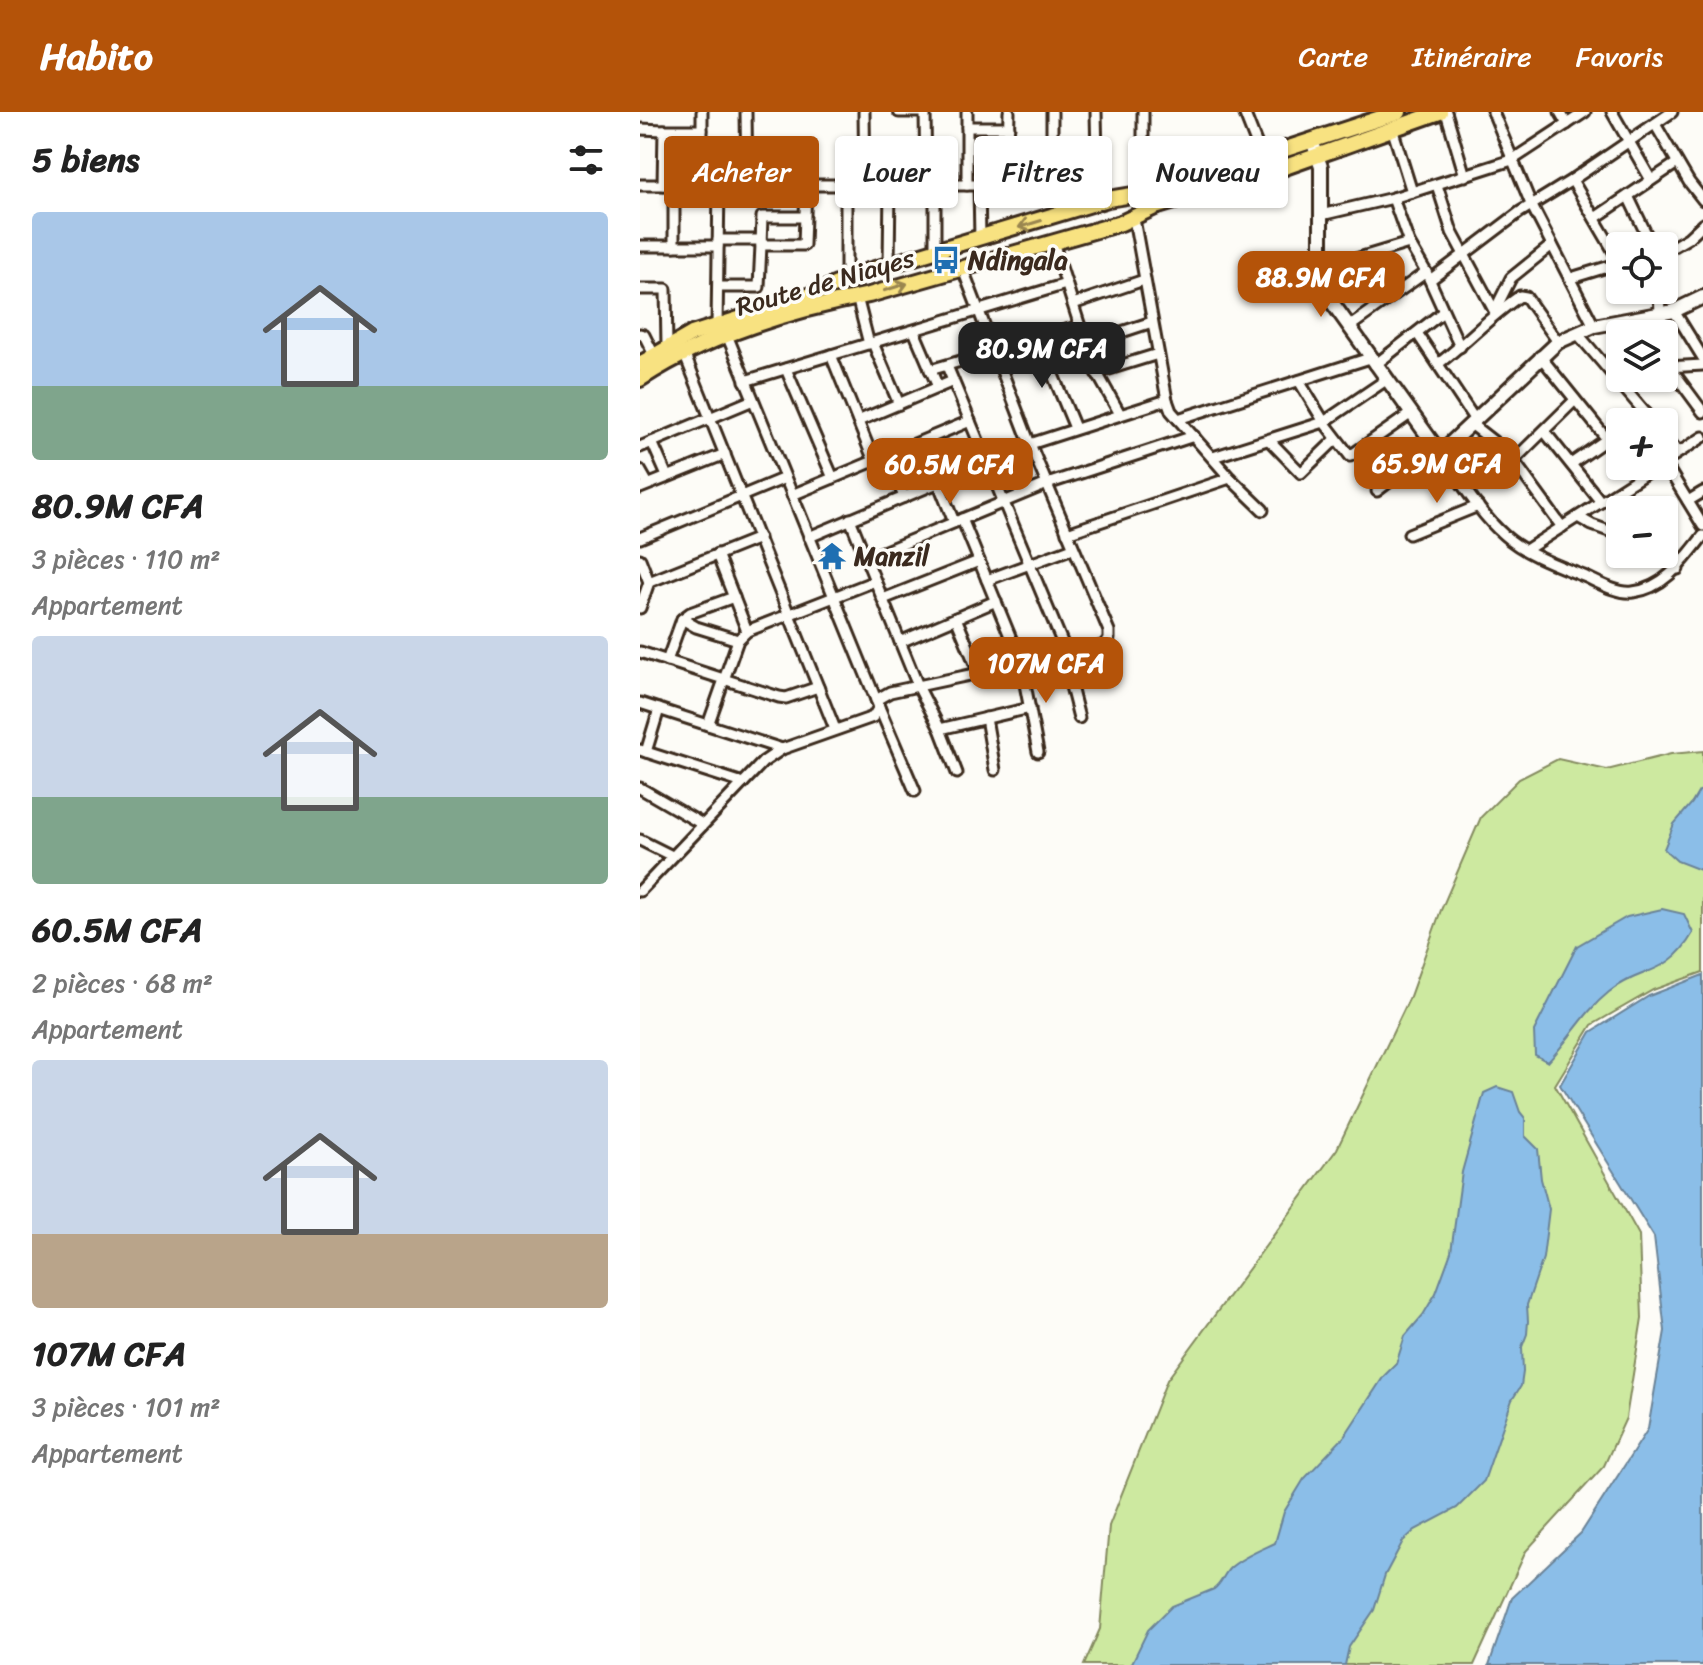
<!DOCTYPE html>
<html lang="fr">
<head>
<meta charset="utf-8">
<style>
	:root { --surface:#fff; --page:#f6f6f6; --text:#222; --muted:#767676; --accent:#b45309 }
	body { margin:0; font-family:Sriracha,sans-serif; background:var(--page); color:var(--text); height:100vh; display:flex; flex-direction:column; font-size:30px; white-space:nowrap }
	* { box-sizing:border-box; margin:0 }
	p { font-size:26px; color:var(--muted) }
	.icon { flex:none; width:44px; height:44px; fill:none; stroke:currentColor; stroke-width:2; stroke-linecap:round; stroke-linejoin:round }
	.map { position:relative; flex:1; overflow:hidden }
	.side { display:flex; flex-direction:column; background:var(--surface); width:640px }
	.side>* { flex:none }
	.guide { position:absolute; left:24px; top:24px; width:760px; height:72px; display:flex; gap:16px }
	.tools { position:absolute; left:966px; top:120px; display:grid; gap:16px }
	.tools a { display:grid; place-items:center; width:72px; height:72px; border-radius:8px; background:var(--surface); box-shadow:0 2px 6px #0004; font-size:40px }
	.price { position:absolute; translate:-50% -68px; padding:0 18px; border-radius:16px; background:var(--accent); color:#fff; font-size:26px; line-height:52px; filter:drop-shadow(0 2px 4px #0008) }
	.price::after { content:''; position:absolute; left:50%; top:48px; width:24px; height:18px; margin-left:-12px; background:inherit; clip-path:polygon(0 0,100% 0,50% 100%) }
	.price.current { background:#222; color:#fff }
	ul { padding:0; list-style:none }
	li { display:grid; align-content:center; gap:16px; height:424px; padding:0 32px }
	li span { display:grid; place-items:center; height:248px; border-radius:8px; color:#555 }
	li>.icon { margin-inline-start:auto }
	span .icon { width:144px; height:144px; fill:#fffc; stroke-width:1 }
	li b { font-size:34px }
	h2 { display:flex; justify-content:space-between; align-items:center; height:96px; padding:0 32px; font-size:34px }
	.pill { padding:0 28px; border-radius:8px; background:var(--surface); box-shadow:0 2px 6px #0004; font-size:28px; line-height:72px }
	.pill.current { background:var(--accent); color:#fff }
	header { display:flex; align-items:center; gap:48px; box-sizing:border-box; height:112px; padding:0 40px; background:var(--accent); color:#fff }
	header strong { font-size:38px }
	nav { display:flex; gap:44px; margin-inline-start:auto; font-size:28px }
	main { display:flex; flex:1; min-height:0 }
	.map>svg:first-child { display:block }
	.green { fill:#cde9a0; stroke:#848a5f; stroke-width:2 }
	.water { fill:#8bbee8; stroke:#6b8397; stroke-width:2 }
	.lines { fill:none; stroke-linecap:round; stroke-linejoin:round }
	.minor-casing { stroke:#3b2a1e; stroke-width:15 }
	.tertiary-casing { stroke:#3b2a1e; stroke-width:18 }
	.primary-casing { stroke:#3b2a1e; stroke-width:20 }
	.minor { stroke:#fdfcf7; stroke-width:9 }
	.tertiary { stroke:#fdfcf7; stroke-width:12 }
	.primary { stroke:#f8e281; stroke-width:14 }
	.oneway { stroke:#9a8650 }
	.labels { text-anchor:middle; stroke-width:7; stroke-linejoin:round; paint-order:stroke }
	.poi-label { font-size:26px; font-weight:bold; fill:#3b2a1e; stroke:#fdfcf7; text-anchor:start }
	.street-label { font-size:26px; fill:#3b2a1e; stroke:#fdfcf7 }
</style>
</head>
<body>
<header>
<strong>Habito</strong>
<nav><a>Carte</a><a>Itinéraire</a><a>Favoris</a></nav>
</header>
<main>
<section class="side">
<h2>5 biens<svg class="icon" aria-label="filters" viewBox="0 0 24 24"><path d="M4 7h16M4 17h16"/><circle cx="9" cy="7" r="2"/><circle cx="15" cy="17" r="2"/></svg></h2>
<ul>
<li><span style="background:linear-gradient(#a9c7e8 70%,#7fa58c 0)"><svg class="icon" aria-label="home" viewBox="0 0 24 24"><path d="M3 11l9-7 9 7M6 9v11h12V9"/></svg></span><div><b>80.9M CFA</b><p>3 pièces · 110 m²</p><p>Appartement</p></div></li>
<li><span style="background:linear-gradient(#c9d6e8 65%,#7fa58c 0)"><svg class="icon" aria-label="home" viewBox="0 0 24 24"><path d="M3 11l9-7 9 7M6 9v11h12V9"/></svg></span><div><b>60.5M CFA</b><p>2 pièces · 68 m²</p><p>Appartement</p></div></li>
<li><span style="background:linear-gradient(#c9d6e8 70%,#b9a48a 0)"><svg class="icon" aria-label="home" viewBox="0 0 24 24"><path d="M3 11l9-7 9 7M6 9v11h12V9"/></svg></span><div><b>107M CFA</b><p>3 pièces · 101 m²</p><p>Appartement</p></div></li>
</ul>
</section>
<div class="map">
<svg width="1063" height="1553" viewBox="0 0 1063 1553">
	<rect width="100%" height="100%" fill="#fdfcf7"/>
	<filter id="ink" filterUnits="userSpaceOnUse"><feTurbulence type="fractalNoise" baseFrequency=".0125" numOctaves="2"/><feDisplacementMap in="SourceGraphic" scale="16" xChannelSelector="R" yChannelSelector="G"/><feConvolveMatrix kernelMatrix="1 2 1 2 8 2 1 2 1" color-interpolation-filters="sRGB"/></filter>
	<g filter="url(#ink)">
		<polygon class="green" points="1063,639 1063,860 1013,878 952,913 915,973 999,1123 1002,1206 986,1306 964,1354 886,1439 834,1553 444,1553 460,1517 469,1414 527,1268 697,1037 769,887 801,798 841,705 879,667 918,647 967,658 1031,642"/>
		<g class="water">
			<polygon points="1063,678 1063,759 1037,749 1024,737 1034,712 1052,691 1059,679"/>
			<path d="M 1022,797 L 1044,802 L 1053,821 C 1028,865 1002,854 969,880 C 944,900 930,927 908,950 L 895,943 L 894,919 L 937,834 L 987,805 Z"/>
			<polygon points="1063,863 1063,1553 849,1553 872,1486 941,1421 1008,1317 1025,1219 1014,1125 920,973 951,920 1009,884"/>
			<path d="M 857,975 L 873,980 L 880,1000 L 885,1006 L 885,1024 L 898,1037 L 901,1067 L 909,1097 L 903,1146 L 887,1193 L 888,1209 L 887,1222 L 882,1235 L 883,1260 L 881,1274 L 872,1288 L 844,1369 L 817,1396 L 775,1418 L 763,1429 L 745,1463 L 734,1498 L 709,1535 L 705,1553 L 491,1553 L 508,1518 L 532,1494 L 574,1477 C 582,1471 583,1463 590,1456 C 602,1445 620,1438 635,1431 L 644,1400 L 664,1367 L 704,1325 L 744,1264 L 756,1252 L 765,1224 L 783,1203 L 796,1181 L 811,1140 L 822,1060 L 844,981 Z"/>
		</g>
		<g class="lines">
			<defs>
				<g id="minor">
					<polyline points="62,0 62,73"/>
					<polyline points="106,0 107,73"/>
					<polyline points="224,0 225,73"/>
					<polyline points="259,0 285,0"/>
					<polyline points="285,0 286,73"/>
					<polyline points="327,0 327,73"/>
					<polyline points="456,0 458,90"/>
					<polyline points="604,0 628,61"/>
					<polyline points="806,0 825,64"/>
					<polyline points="853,0 891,92 954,214"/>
					<polyline points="920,0 927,12"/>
					<polyline points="972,0 1011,68"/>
					<polyline points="1015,12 1049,70 1063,88"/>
					<polyline points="327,15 369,15"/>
					<polyline points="752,16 772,80"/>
					<polyline points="0,17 24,18 23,73"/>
					<polyline points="24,18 62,18"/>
					<polyline points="932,68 980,150"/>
					<polyline points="412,72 412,0"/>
					<polyline points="0,73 367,73 457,70"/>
					<polyline points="295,73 295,140"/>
					<polyline points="339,73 340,127"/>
					<polyline points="367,73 369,0"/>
					<polyline points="797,73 812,120 855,200"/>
					<polyline points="503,82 503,0"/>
					<polyline points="988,84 1012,134"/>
					<polyline points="753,86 769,131 786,160 820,235"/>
					<polyline points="681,103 753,86 872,48 945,0"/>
					<polyline points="165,105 122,105 121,133 164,133 166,73"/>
					<polyline points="955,106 1037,51"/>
					<polyline points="494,107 527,288 531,299 590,366 623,398"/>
					<polyline points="78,128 121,128"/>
					<polyline points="413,130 452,252 480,302"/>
					<polyline points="0,134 78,134"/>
					<polyline points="34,134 34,73"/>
					<polyline points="1024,140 1048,126 1063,112"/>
					<polyline points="722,146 751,185"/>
					<polyline points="249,153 250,73"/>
					<polyline points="679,158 769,131"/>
					<polyline points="931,166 980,151"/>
					<polyline points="790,168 880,100 932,68 1032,0"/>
					<polyline points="206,169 206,73"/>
					<polyline points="79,175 119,175 121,133"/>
					<polyline points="0,177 26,177 27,235"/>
					<polyline points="1019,178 1020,202"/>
					<polyline points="217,185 229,232"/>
					<polyline points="433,192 504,168"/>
					<polyline points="855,198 871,166 912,133"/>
					<polyline points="1034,199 1063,246"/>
					<polyline points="77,214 79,73"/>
					<polyline points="709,215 786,160"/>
					<polyline points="274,219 298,275"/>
					<polyline points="777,221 835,308"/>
					<polyline points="937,221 1013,310"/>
					<polyline points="0,222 4,223 14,243"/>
					<polyline points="398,227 435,316"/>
					<polyline points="233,231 259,292"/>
					<polyline points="445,232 512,210"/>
					<polyline points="44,241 195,617"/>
					<polyline points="191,243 234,349"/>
					<polyline points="900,244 967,327"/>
					<path d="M 798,252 C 827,230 850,204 880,184 L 886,185 L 918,230"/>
					<polyline points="735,253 803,200"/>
					<polyline points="307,254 427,542"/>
					<polyline points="1029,254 1063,300"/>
					<polyline points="1027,255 1063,253"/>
					<polyline points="146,257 193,366"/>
					<polyline points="290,258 440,214"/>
					<polyline points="456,261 518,242"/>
					<polyline points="105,269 426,172"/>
					<polyline points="659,269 684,310 710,344 770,302"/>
					<polyline points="538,307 730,246"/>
					<polyline points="218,309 313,269"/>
					<polyline points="993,310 1006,301"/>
					<polyline points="831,312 868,341 922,415"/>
					<polyline points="905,320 961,390"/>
					<polyline points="1024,323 1038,340"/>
					<polyline points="629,328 661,361 696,327"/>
					<polyline points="12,330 27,364"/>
					<polyline points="0,335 113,288"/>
					<path d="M 800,341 C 820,368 838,400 864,423 C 886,443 919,454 946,465 C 959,471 978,482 993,480 C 1025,476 1044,448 1063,424"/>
					<polyline points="247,343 264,385"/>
					<polyline points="573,345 684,310 746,268"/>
					<polyline points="873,349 935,288"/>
					<polyline points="1024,350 1063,414"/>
					<polyline points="1024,350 1063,325"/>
					<polyline points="931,352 980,318"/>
					<polyline points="0,358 8,372"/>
					<polyline points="298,370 314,410"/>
					<polyline points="0,376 85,342"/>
					<polyline points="737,379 795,335"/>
					<polyline points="152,383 330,309"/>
					<polyline points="1048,389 1063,380"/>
					<polyline points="938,405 952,413 980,423"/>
					<polyline points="210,407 278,574 300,617 317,661"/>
					<polyline points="322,407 381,551 398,640"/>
					<polyline points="427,421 590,366"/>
					<polyline points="769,422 838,394"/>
					<polyline points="169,425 390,332 527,288"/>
					<polyline points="0,426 145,366"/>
					<polyline points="1024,436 1038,457"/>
					<polyline points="886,438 1017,354"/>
					<polyline points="77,442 107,519"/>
					<polyline points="0,447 9,470 0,496"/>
					<polyline points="226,447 407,372 554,324"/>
					<polyline points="347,468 433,436"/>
					<polyline points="9,470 119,426"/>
					<polyline points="243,487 339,449"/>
					<polyline points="316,506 339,561"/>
					<polyline points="42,507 56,515 98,528"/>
					<polyline points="260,530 356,489"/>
					<polyline points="0,540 139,585 146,586 178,575"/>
					<polyline points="423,543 439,606"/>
					<polyline points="27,549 42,507 50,501 94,485"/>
					<polyline points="236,588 250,580 278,574 456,536 464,533 469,527 469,519 390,332 322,155"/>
					<polyline points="0,591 142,637"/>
					<polyline points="239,595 275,679"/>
					<polyline points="346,606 355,658"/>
					<polyline points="68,613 98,528 107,519 235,469"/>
					<polyline points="300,617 390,596"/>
					<polyline points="0,638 103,671"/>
					<polyline points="6,640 19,597"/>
					<polyline points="0,676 62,712"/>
					<polyline points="0,728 32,744"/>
					<polyline points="0,779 123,650 142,637 233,605 239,595 87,223"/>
				</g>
				<polyline id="tertiary" points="672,28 681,55 681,175 800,341 918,230 954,214 1034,199 1063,185"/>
				<g id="primary">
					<polyline points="0,252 52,222 161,187 228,159 468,87 517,79 759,0"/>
					<path d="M 0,267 C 66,223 152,198 229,183 L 481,111 L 515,95 L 628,61 L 800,0"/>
				</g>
			</defs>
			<use href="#minor" class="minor-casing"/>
			<use href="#tertiary" class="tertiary-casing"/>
			<use href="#primary" class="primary-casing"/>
			<use href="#minor" class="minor"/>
			<use href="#tertiary" class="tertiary"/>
			<use href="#primary" class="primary"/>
		</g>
		<defs><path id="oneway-shaft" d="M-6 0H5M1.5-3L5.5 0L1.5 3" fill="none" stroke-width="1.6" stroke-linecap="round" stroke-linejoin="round" transform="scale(2)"/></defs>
		<g class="oneway">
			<use href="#oneway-shaft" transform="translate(390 112) rotate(163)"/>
			<use href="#oneway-shaft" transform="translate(256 175) rotate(-17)"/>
		</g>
	</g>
	<defs>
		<symbol id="bus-bare" viewBox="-9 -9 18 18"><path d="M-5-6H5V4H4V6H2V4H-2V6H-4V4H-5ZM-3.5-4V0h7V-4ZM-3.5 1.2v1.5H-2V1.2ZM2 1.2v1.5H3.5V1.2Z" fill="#1f6fb2" stroke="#fdfcf7" stroke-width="2.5" paint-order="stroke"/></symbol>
		<symbol id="temple-bare" viewBox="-9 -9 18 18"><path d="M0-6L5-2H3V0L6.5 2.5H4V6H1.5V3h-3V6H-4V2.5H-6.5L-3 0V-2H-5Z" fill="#1f6fb2" stroke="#fdfcf7" stroke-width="2.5" paint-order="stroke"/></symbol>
	</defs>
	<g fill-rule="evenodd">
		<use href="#bus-bare" x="286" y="128" width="40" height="40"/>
		<use href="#temple-bare" x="172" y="424" width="40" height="40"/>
	</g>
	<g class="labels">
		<g class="poi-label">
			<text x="328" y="157">Ndingala</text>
			<text x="214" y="453">Manzil</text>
		</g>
		<g class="street-label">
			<text transform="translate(185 170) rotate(-16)" y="9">Route de Niayes</text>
		</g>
	</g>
</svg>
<div class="tools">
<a><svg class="icon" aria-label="locate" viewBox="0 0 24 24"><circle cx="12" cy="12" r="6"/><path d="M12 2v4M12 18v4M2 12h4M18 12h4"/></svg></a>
<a><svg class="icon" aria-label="layers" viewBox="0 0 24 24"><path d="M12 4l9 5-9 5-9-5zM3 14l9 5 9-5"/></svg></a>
<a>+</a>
<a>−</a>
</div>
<b class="price" style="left:681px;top:207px">88.9M CFA</b>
<b class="price current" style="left:402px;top:278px">80.9M CFA</b>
<b class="price" style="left:797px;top:393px">65.9M CFA</b>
<b class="price" style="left:310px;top:394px">60.5M CFA</b>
<b class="price" style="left:406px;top:593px">107M CFA</b>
<div class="guide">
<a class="pill current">Acheter</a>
<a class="pill">Louer</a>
<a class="pill">Filtres</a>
<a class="pill">Nouveau</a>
</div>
</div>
</main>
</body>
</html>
